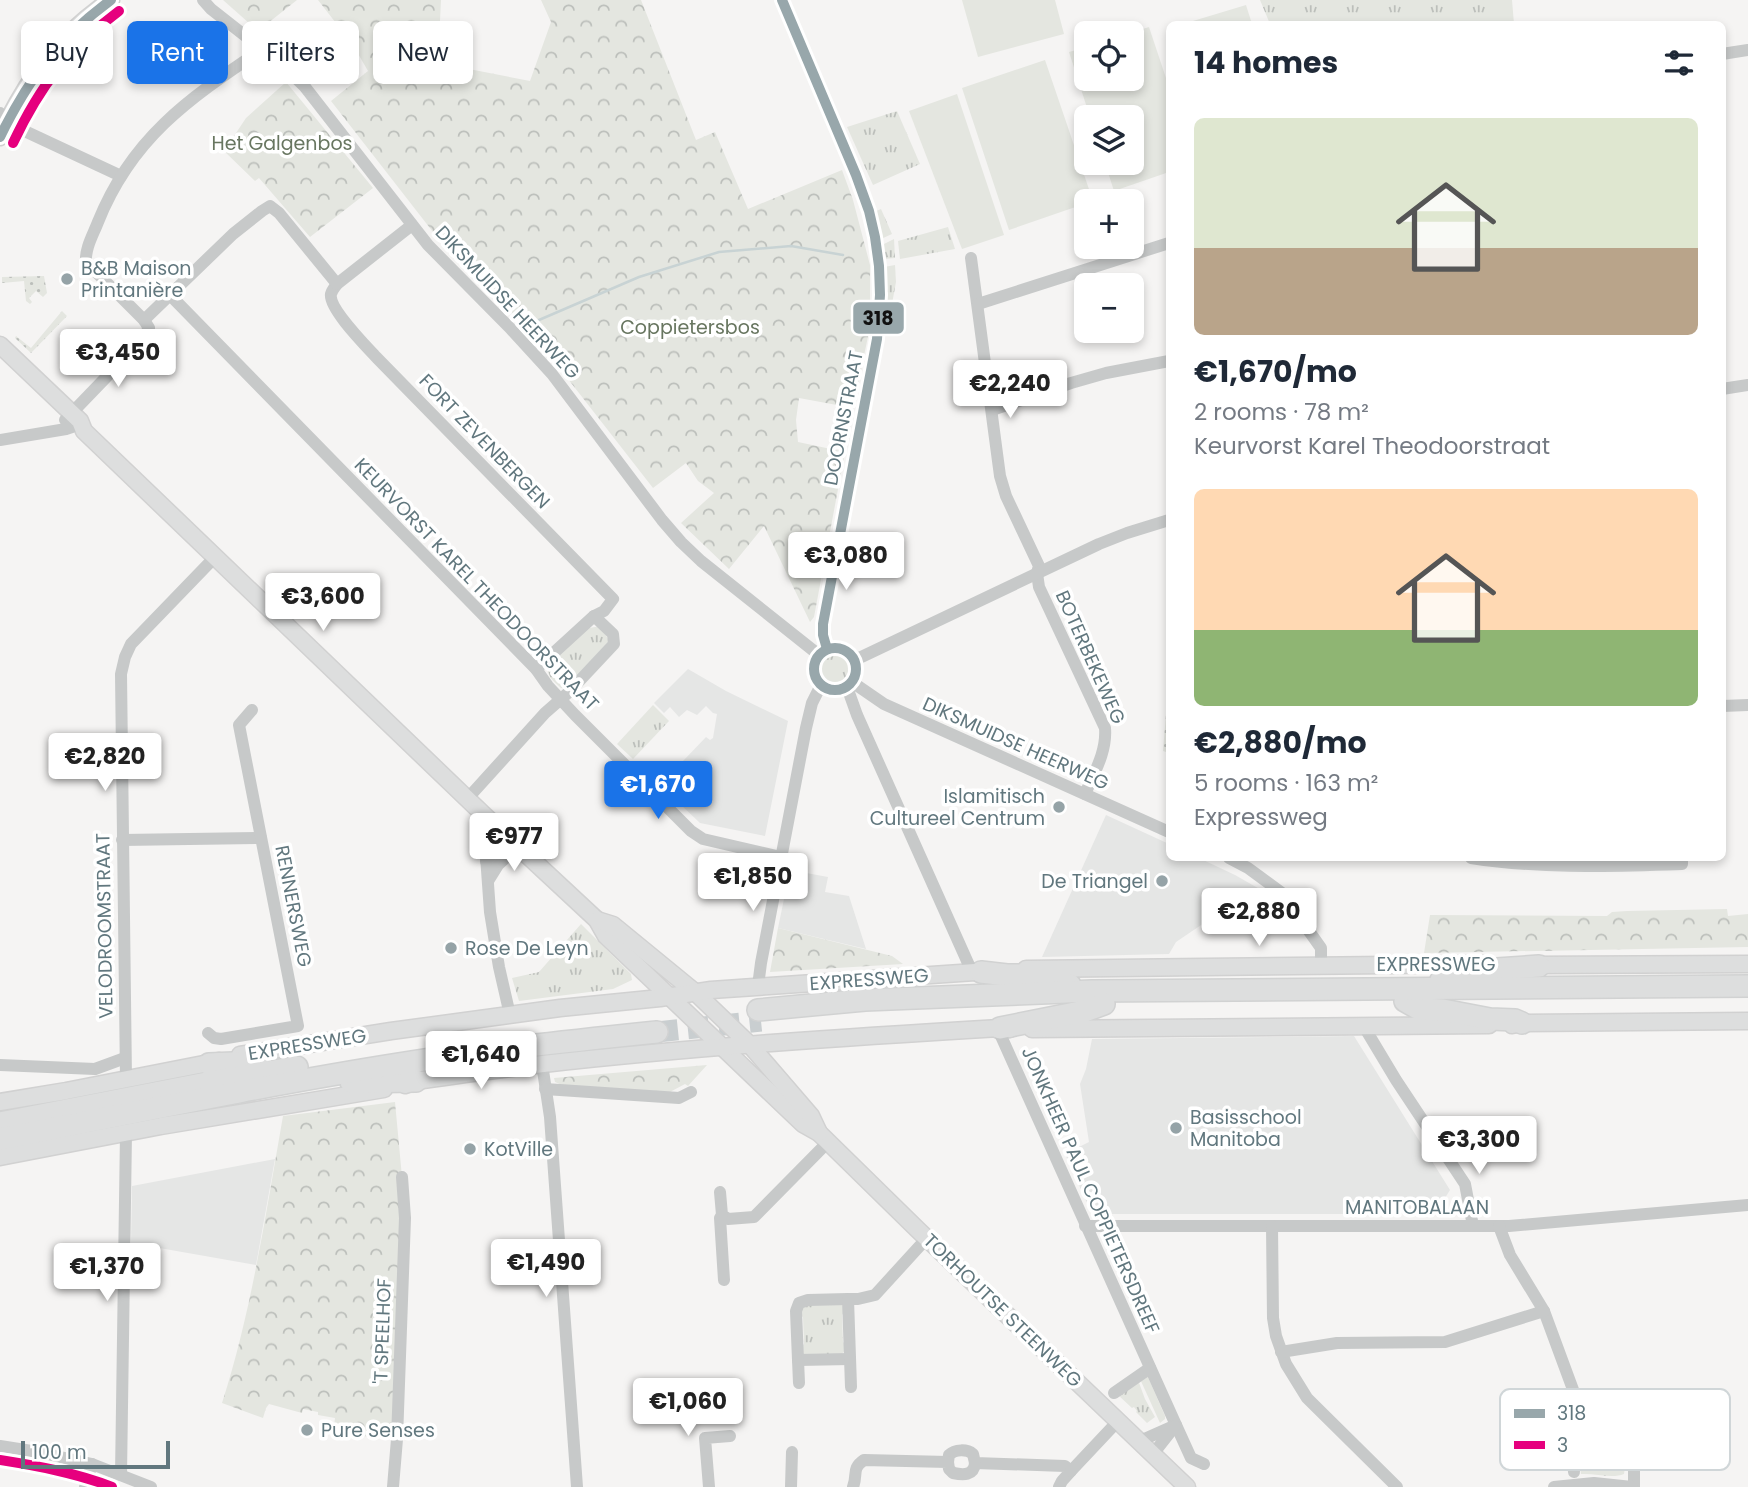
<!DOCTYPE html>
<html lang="en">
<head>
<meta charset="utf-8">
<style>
	:root { --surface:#fff; --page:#f2f2f3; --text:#1f2937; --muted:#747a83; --accent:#1a73e8 }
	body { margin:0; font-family:Poppins,sans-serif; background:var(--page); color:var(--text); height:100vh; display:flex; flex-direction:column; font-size:26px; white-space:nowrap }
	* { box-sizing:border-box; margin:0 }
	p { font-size:23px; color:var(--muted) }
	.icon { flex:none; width:38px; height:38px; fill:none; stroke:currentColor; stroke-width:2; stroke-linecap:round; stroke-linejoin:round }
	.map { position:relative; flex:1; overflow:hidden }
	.details { position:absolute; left:1166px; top:21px; width:560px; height:840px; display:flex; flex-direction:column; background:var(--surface); border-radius:10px; box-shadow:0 4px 10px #0003 }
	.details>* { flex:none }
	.guide { position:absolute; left:21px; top:21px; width:665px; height:63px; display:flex; gap:14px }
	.fabs { position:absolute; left:1074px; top:21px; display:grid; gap:14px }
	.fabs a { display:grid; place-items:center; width:70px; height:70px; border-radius:10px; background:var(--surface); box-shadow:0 4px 10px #0003; font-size:35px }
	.scale { position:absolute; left:21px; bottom:18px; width:149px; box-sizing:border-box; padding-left:7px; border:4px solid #61777e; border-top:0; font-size:19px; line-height:24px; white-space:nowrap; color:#61777e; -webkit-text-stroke:5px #fff; paint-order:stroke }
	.price { position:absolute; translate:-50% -60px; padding:0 16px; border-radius:7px; background:#fff; color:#222; font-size:23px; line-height:46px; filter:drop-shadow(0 2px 4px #0008) }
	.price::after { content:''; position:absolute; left:50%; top:42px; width:21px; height:16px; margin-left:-10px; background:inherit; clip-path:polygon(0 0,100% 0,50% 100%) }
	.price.on { background:var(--accent); color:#fff }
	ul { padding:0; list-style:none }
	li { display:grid; align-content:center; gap:14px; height:371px; padding:0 28px }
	li span { display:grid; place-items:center; height:217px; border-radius:10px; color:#555 }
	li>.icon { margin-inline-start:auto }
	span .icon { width:126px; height:126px; fill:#fffc; stroke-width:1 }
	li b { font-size:30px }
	h2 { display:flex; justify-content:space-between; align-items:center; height:84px; padding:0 28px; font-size:30px }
	.pill { padding:0 24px; border-radius:10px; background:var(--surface); box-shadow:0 4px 10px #0003; font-size:24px; line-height:63px }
	.pill.on { background:var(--accent); color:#fff }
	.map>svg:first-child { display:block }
	.built { fill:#e5e6e5 }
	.grass { fill:url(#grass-tufts) }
	.forest { fill:url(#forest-crowns) }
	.garden { fill:url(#garden-dots) }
	.pitch { fill:#e4e6e0 }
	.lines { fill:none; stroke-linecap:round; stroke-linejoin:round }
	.stream { stroke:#c8d3d4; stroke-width:2.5 }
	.highway-tunnel { stroke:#c9ced0; stroke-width:21; stroke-dasharray:21 10; stroke-linecap:butt }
	.secondary-casing { stroke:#d1d1d1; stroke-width:19 }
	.highway-casing { stroke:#d1d2d2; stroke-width:24 }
	.street { stroke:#c7c9c9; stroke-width:12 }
	.secondary { stroke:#dddede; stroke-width:16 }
	.highway { stroke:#dddede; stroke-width:21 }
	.bus-1-casing { stroke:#fff; stroke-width:16 }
	.bus-2-casing { stroke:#fff; stroke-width:16 }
	.bus-1 { stroke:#98a7ab; stroke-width:10 }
	.bus-2 { stroke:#e6007e; stroke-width:10 }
	.poi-dot { fill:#95a3a7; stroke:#fff; stroke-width:2.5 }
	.labels { text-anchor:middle; stroke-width:7; stroke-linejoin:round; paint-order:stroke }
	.park-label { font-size:19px; fill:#687660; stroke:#fff }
	.poi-label { font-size:19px; fill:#61777e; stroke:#fff; text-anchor:start }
	.street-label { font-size:19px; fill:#61777e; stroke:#fff }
	.key { fill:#fff; stroke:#d0d6d8; stroke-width:2 }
	.key-label { font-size:19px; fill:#61777e }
	.line-badge { stroke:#fff; stroke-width:2.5 }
	.pale-badge-label { font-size:19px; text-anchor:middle; font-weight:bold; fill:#111 }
</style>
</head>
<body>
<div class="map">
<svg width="1748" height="1487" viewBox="0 0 1748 1487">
	<defs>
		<pattern id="grass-tufts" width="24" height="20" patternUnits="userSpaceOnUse" patternTransform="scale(1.75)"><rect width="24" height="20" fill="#e4e6e0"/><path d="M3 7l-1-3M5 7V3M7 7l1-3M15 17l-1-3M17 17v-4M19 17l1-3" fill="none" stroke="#bcbfbb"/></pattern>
		<pattern id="forest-crowns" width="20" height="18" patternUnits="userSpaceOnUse" patternTransform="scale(1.75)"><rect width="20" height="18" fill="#e4e6e0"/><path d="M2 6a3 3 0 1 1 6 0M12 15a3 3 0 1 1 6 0" fill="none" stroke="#bcbfbb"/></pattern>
		<pattern id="garden-dots" width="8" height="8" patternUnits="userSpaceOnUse" patternTransform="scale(1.75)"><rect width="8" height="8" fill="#e4e6e0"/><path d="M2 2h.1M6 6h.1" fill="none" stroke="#bcbfbb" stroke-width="1.8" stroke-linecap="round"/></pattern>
	</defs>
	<rect width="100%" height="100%" fill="#f5f4f3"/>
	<g class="built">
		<polygon points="688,669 726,691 788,721 765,836 700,823 660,785 706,737 710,740 713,738 717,714 713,713 706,706 697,715 687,710 679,717 670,707 664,713 654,703"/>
		<polygon points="1106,815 1169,844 1169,858 1199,858 1235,875 1263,891 1252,902 1244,896 1176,942 1169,954 1042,957"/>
		<polygon points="790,870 828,877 825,892 849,896 866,949 778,928"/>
		<polygon points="1354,1036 1450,1190 1435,1214 1092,1214 1065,1154 1089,1142 1080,1084 1086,1069 1092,1039"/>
		<polygon points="275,1159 256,1265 131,1243 132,1186"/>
	</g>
	<g class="grass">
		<polygon points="1260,0 1512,0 1514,24 1270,24"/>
		<polygon points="897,111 920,164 873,185 847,127"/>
		<polygon points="881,209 892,234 881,239 874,212"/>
		<polygon points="948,227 955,249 900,259 898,241"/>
		<polygon points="894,239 895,258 884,259 882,245"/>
		<polygon points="895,265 896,282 890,315 885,314 884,267"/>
		<path d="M 601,626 L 609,641 L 566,688 L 561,688 C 554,681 545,676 549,665 L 583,629 Z"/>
		<circle cx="835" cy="668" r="18"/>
		<polygon points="653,705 669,721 633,759 617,744"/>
		<polygon points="581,924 631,974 632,980 613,989 519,1001 512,978 539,972"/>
		<polygon points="842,1304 845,1311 842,1315 843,1342 846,1345 846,1349 841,1355 804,1355 801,1347 804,1344 803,1317 799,1314 803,1305"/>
		<polygon points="1148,1377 1165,1416 1165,1419 1160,1423 1140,1379"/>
		<polygon points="1138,1380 1145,1399 1155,1417 1147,1423 1136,1412 1137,1411 1134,1407 1132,1408 1118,1395"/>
		<path d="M 1580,1427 L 1625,1467 L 1624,1474 C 1612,1479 1595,1473 1581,1474 L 1575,1428 Z"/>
	</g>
	<g class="forest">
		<polygon points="223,0 297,0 258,31"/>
		<polygon points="318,0 441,0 438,63 530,81 551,22 541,0 641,0 696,140 715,132 748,209 842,170 853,200 870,265 870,327 853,408 799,398 796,420 798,442 845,452 814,617 810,622 764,526 729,569 681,523 714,493 698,481 686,463 653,488 547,352 521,322 440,241 331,101 368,71 353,45"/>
		<polygon points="286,82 373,188 310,237 259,178 255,181 224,151 246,118"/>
		<polygon points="1727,909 1728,916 1748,914 1748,947 1424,953 1430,915 1607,916 1612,912 1627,911"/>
		<polygon points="778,928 892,956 903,964 770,972"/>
		<polygon points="707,1065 688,1086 685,1084 670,1092 562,1085 555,1082 554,1078"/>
		<path d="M 395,1102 L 402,1177 L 395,1437 L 333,1436 L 335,1418 L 318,1415 L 318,1412 L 303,1409 L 302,1413 L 269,1404 L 266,1408 L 263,1418 L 222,1403 C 252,1310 266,1212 283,1116 Z"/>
	</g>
	<g class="garden">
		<polygon points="44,276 47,293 43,297 36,291 29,298 32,302 30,304 26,301 24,281 2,283 2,277"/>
		<polygon points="62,311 67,316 31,353 15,338 16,336 31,348"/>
		<polygon points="1168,689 1169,690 1169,753 1163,751"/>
	</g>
	<g class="pitch">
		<polygon points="962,0 1055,0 1064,34 978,57"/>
		<polygon points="1246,5 1252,24 1183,24"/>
		<polygon points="1149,27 1169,87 1169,172 1114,191 1105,163 1132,163 1132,117 1090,117 1069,52 1087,47 1087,79 1132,79 1132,33 1130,33"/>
		<polygon points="1045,60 1093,201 1087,201 1087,203 1009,230 962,88"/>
		<polygon points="957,94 1004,235 962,249 909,111"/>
	</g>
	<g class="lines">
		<polyline class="stream" points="525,326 639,277 719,252 791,246 843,255"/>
		<polyline class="highway-tunnel" points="657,1032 761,1021"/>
		<defs>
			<g id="secondary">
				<path d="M 0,137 C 27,79 58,36 111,0"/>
				<polyline points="0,345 80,421 84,431 483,814 597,920 606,936 803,1124 819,1133 917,1229 1187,1487"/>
				<polyline points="597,920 613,925 696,993 750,1045 811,1116 819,1133"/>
				<polyline points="1530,965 1748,964"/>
				<polyline points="1026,969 1483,964"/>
				<polyline points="1512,1025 1522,1023 1748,1021"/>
				<polyline points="1032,1029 1489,1025"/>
				<polyline points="240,1055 391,1031 560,1008 660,998 711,990 990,971"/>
				<path d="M 405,1085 L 416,1081 C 458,1075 500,1069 543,1064 C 695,1047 847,1037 1000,1028 L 1010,1029"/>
				<polyline points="0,1102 66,1091 219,1061"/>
				<polyline points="0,1157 161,1126 384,1089"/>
			</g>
			<g id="highway">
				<polyline points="981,972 1007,975 1030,975 1070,985"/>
				<polyline points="1441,980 1482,970 1539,966"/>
				<polyline points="1405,1001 1419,1009 1443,1010 1490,1019 1515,1020 1522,1023"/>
				<polyline points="758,1010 865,1000 1092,991 1748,986"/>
				<polyline points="1000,1028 1085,1011 1104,1004"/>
				<polyline points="209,1064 258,1062"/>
				<polyline points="351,1082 416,1081"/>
				<polyline points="0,1123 222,1080 297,1067"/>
				<path d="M 0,1139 C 132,1113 265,1085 398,1064 C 484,1050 571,1041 657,1032"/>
			</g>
		</defs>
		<use href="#secondary" class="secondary-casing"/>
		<use href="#highway" class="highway-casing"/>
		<g class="street">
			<polyline points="203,0 211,9 281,64 305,87 428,245 509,327 552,374 662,520 681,542 701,561 819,655"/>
			<path d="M 782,0 C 799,43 817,86 836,128 C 849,159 864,190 872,223 C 881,261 882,300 877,339 L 823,624 L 823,635 L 827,649"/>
			<polyline points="1722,54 1748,50"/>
			<polyline points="0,113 16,127 121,176"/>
			<path d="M 412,225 L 337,284 C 335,287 332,290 331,294 C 328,308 367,347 377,358 L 613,599 L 604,611 L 594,616 L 536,669"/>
			<path d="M 971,258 L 1000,476 L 1006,496 L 1039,566 L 1037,573 L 1039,587 L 1105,728 C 1107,752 1094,773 1085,794"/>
			<polyline points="170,295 536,669 548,686 575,715 691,831 703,839 781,857"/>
			<polyline points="978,304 1169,243"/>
			<polyline points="144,320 233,234 262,211 270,206 279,213 337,284"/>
			<polyline points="1722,389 1748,385"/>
			<polyline points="992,410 1071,383 1106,373 1169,361"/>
			<path d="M 65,420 L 142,340 L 149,328 L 144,320 L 86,262 C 85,248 93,235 98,222 C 132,137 189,99 261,50"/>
			<polyline points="0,440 66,429 72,427 79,420"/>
			<circle cx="835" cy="669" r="21"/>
			<polyline points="855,660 1099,544 1127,533 1169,520"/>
			<polyline points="852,682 884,704 1169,832"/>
			<polyline points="847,687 857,715 972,972"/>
			<polyline points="1722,706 1748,705"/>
			<polyline points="468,798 545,713 569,692 614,644 613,634 594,616"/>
			<polyline points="483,814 490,912 499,967 510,1015"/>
			<polyline points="122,840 261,838"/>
			<polyline points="1229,858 1248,868 1282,893 1321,948 1321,965"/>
			<path d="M 1471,858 C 1541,869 1612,866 1682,864 L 1682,858"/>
			<polyline points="486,861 509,837"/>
			<polyline points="488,881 498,865 518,846"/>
			<polyline points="758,986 761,963 806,728 812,703 821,685"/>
			<polyline points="1363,1025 1396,1080 1465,1184 1473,1226"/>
			<polyline points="1000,1028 1001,1036 1176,1425 1191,1458 1204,1464"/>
			<polyline points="208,1033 214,1038 221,1039 298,1026 239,725 252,710"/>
			<polyline points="542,1064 550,1117 577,1487"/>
			<polyline points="0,1065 95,1069 125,1058"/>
			<polyline points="126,1079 121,674 125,657 131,644 216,556"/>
			<polyline points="545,1089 679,1098 691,1092"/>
			<polyline points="720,1192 722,1215 728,1219 754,1217 828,1142"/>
			<polyline points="722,1215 720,1218 724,1280"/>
			<polyline points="1085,1226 1509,1226 1748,1205"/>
			<polyline points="1272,1226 1273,1318 1276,1336 1286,1364 1307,1398 1397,1487"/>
			<polyline points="1499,1226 1510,1255 1544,1311 1582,1414 1587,1420 1631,1459 1634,1469 1634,1487"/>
			<polyline points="848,1299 808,1300 799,1303 796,1311 798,1360 850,1359"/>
			<polyline points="1281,1352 1337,1343 1445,1342 1544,1311"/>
			<polyline points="798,1360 799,1383"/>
			<polyline points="851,1387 848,1299 858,1299 875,1295 927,1238"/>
			<polyline points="1114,1393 1150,1368"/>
			<polyline points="1140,1441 1176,1425"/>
			<polyline points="0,1446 38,1452 92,1464 151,1487"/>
			<polyline points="1153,1454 1175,1426"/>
			<path d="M 948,1462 L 949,1455 C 955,1449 967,1449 973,1454 L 975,1463 L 1065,1466 L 1071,1471 L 1062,1481 L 1059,1487"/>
			<polyline points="1071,1471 1118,1421"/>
			<polyline points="1574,1472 1570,1419 1582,1414"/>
			<polyline points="121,1475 126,1133"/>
			<polyline points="85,1487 92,1464"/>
			<polyline points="393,1487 397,1439 405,1218 402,1177"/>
			<polyline points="709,1487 705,1438 730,1436"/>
			<polyline points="791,1487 792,1452"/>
			<path d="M 853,1487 C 858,1474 851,1469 864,1460 L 948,1462 L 949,1469 L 953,1473 C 963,1475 974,1476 975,1463"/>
			<polyline points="1554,1487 1594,1483 1632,1487"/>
		</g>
		<use href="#secondary" class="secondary"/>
		<use href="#highway" class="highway"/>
		<defs>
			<g id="bus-1">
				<polyline points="782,0 856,175 869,211 875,237 879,266 880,295 877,339 823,624 823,635 827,649"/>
				<path d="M 0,137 C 29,78 58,39 111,0"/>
				<circle cx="835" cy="669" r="21"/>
			</g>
			<g id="bus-2">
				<path d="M 13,143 C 40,86 68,49 119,11"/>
				<path d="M 0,1460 C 38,1466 76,1473 112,1487"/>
			</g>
		</defs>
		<use href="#bus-1" class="bus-1-casing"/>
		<use href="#bus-2" class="bus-2-casing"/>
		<use href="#bus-1" class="bus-1"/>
		<use href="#bus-2" class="bus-2"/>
	</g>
	<g class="poi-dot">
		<circle cx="67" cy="279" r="7"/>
		<circle cx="1059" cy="807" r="7"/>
		<circle cx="1162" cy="881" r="7"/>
		<circle cx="451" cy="948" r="7"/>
		<circle cx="1176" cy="1128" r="7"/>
		<circle cx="470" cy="1149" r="7"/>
		<circle cx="307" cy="1430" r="7"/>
	</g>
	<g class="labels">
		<g class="park-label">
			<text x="282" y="150">Het Galgenbos</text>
			<text x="690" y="334">Coppietersbos</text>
		</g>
		<g class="poi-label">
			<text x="81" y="275">B&amp;B Maison<tspan x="81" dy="22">Printanière</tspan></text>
			<text x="1045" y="803" text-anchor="end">Islamitisch<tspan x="1045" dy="22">Cultureel Centrum</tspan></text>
			<text x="1148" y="888" text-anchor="end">De Triangel</text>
			<text x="465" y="955">Rose De Leyn</text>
			<text x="1190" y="1124">Basisschool<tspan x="1190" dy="22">Manitoba</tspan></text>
			<text x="484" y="1156">KotVille</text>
			<text x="321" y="1437">Pure Senses</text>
		</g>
		<g class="street-label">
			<text transform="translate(508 302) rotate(47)" y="7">DIKSMUIDSE HEERWEG</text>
			<text transform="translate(843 418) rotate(-79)" y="7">DOORNSTRAAT</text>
			<text transform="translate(485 441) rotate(46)" y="7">FORT ZEVENBERGEN</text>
			<text transform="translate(477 584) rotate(46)" y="7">KEURVORST KAREL THEODOORSTRAAT</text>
			<text transform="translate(1091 657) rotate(66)" y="7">BOTERBEKEWEG</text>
			<text transform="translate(1016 743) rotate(24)" y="7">DIKSMUIDSE HEERWEG</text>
			<text transform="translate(294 906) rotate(79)" y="7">RENNERSWEG</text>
			<text transform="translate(104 926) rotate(-91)" y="7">VELODROOMSTRAAT</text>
			<text x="1436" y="971">EXPRESSWEG</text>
			<text transform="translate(869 979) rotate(-4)" y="7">EXPRESSWEG</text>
			<text transform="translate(307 1044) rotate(-9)" y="7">EXPRESSWEG</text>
			<text transform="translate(1091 1190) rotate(66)" y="7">JONKHEER PAUL COPPIETERSDREEF</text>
			<text x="1417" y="1214">MANITOBALAAN</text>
			<text transform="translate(1003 1310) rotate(44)" y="7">TORHOUTSE STEENWEG</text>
			<text transform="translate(382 1331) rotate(-88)" y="7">'T SPEELHOF</text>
		</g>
	</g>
	<rect x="1500" y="1389" width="230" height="81" rx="10" class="key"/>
	<rect x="1514" y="1409" width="31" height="9" fill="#98a7ab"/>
	<rect x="1514" y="1441" width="31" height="8" fill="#e6007e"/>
	<g class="key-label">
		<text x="1557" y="1420">318</text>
		<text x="1557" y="1452">3</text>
	</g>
	<rect class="line-badge" x="852" y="301" width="53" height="34" rx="7" fill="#98a7ab"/>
	<g class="pale-badge-label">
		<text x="878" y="325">318</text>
	</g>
</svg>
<div class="fabs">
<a><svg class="icon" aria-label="locate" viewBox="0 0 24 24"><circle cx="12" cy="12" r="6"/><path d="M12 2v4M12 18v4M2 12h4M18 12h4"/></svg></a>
<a><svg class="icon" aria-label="layers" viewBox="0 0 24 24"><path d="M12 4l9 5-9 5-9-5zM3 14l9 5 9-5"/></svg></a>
<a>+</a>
<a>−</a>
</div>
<div class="scale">100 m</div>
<b class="price" style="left:118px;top:389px">€3,450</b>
<b class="price" style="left:1010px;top:420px">€2,240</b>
<b class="price" style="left:846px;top:592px">€3,080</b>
<b class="price" style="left:323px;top:633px">€3,600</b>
<b class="price" style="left:105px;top:793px">€2,820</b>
<b class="price on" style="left:658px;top:821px">€1,670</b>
<b class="price" style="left:514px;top:873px">€977</b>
<b class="price" style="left:753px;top:913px">€1,850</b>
<b class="price" style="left:1259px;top:948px">€2,880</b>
<b class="price" style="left:481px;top:1091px">€1,640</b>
<b class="price" style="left:1479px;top:1176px">€3,300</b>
<b class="price" style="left:546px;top:1299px">€1,490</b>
<b class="price" style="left:107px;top:1303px">€1,370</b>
<b class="price" style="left:688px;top:1438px">€1,060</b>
<div class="guide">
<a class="pill">Buy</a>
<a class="pill on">Rent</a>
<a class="pill">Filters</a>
<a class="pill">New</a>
</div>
<section class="details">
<h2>14 homes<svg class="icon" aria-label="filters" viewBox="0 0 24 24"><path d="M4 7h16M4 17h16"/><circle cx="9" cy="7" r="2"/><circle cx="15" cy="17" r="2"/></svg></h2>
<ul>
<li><span style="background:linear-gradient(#dfe7d0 60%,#b9a48a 0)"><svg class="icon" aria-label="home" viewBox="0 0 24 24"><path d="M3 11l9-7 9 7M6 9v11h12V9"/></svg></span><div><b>€1,670/mo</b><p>2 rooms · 78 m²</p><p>Keurvorst Karel Theodoorstraat</p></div></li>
<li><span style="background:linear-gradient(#ffd9b3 65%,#8fb573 0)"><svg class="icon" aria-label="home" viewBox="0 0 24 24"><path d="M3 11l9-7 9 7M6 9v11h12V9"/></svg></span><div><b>€2,880/mo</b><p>5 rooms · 163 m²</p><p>Expressweg</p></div></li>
</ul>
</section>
</div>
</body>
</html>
